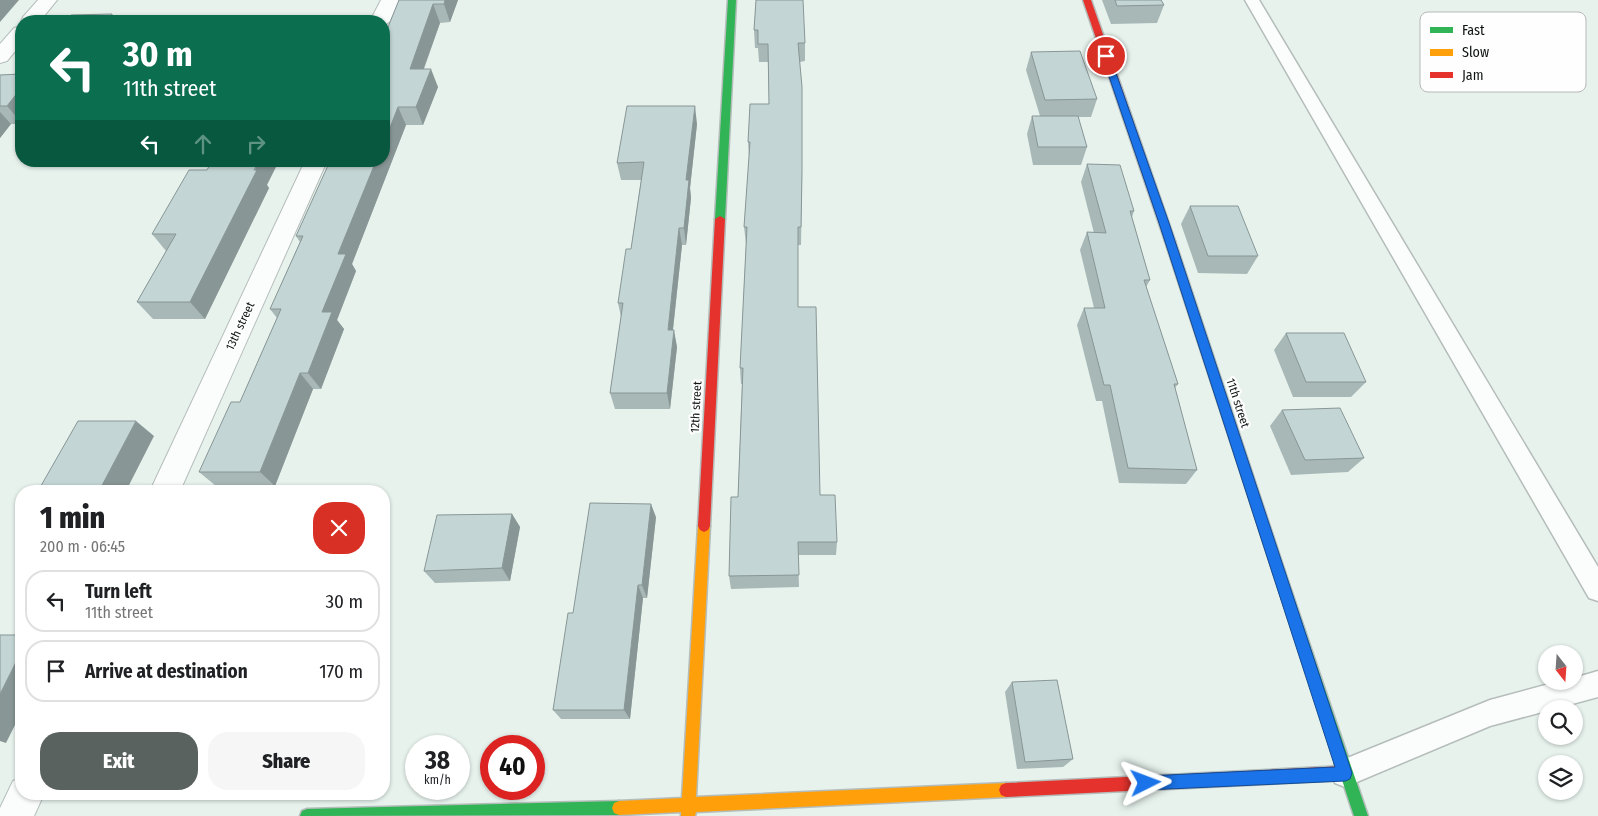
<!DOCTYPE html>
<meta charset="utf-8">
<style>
:root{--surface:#fff;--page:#f6f6f6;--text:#202124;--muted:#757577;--line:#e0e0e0;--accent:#5a625f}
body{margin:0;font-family:"Fira Sans Condensed",sans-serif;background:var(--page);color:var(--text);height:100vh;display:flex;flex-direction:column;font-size:19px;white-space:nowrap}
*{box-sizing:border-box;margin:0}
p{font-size:16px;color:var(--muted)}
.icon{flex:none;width:28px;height:28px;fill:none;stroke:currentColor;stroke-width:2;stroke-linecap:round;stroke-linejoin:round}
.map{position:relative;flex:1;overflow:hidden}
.panel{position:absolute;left:15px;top:485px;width:375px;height:315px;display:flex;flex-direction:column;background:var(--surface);border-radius:20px;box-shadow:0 1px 4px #0004}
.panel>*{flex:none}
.top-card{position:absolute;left:15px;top:15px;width:375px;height:152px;border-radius:20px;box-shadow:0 1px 4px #0004;background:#0b6e4f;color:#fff;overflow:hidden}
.needle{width:32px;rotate:163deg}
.controls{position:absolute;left:1538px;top:645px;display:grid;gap:10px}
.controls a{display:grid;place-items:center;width:45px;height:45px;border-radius:50%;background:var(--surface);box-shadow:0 1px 4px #0004;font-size:25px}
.speed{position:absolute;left:405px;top:735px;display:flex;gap:10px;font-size:25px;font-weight:700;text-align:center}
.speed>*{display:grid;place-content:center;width:65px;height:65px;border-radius:50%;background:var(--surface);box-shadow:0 1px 4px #0004;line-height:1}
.speed small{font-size:12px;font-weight:400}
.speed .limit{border:8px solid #d22;background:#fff;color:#111}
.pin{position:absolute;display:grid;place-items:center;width:42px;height:42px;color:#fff;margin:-21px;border:2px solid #fff;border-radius:50%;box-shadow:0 1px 5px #0007}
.me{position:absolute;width:55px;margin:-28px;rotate:87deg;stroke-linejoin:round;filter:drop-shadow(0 0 4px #0008)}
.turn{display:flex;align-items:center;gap:18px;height:105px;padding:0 25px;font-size:22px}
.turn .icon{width:65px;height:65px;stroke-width:2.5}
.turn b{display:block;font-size:35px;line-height:42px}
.lanes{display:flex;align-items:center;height:48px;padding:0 25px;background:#0003;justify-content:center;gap:25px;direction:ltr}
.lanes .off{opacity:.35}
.round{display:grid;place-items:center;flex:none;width:52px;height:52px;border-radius:20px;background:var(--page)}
.headline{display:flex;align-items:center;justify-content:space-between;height:85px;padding:0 25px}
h1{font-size:30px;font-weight:800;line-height:38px}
.button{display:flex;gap:10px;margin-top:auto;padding:10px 25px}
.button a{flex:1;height:58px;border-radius:20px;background:var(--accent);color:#fff;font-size:20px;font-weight:800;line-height:58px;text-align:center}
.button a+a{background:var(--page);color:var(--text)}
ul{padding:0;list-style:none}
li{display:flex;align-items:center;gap:15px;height:62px;margin:0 10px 8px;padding:0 15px;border:2px solid var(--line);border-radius:20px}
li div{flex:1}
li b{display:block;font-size:19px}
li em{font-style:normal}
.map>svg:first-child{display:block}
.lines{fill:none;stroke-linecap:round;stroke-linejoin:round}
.lane-casing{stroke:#b5bdba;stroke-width:3}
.street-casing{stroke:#b5bdba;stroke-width:2}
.fast-casing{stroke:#b5bdba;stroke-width:3}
.slow-casing{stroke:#b5bdba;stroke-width:3}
.jam-casing{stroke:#b5bdba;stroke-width:3}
.lane{fill:#fbfdfc;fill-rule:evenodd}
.street{fill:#fbfdfc;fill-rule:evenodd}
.fast{fill:#30b455;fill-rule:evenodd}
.slow{fill:#ff9f0a;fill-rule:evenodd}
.jam{fill:#e5322d;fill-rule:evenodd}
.wall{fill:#a8b8b7}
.shaded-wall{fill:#889695}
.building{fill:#c3d6d5;stroke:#889695}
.route{fill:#1a73e8;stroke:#114b97}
.labels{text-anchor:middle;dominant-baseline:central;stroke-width:4.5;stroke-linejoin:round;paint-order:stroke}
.street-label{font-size:12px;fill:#0e1412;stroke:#fefefe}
.key{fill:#fefefe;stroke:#b6b8b7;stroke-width:1}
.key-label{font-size:14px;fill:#0e1412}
</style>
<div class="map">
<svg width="1598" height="816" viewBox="0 0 1598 816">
<rect width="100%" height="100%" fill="#e7f2ed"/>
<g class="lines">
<defs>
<path id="lane" d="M1245 0H1259L1598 567V601L1589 598Z
M1598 671V697L1554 709H1546V711L1490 726 1345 787 1335 783 1331 773 1335 763 1490 700 1560 681H1574V678Z"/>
<path id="street" d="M38 0H57L40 21 21 22 23 17Z
M381 0H399L390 21 384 26V21H370Z
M21 26V44L7 61 0 63V44L14 28Z
M305 161H327L180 491H150Z
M21 778V794H44L34 816H0V808L13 781Z"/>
<path id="fast" d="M728 0H736L725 219 720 222 715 219Z
M1279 566 1283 568 1285 572 1368 816H1354L1273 572 1275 568Z
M619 801 624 803 626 808 624 813 619 815 300 816 302 811 307 809Z"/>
<path id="slow" d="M1170 237 1175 241 1285 572 1283 576 1279 578 1275 576 1273 572 1165 241Z
M704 520 708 522 710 526 696 797 1006 783 1011 785 1013 790 1011 795 1006 797 696 812 695 816H681V812L619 815 614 813 612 808 614 803 619 801 682 798 698 526 700 522Z"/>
<path id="jam" d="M1083 0H1091L1175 241 1173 243H1167L1165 241Z
M720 216 725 219 710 526 708 530 704 532 700 530 698 526 715 219Z
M1345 766 1350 768 1352 773 1350 778 1345 780 1006 797 1001 795 999 790 1001 785 1006 783Z"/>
</defs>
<!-- lane casing -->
<use href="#lane" class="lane-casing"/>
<!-- street casing -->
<use href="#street" class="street-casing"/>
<!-- fast casing -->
<use href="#fast" class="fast-casing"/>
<!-- slow casing -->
<use href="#slow" class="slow-casing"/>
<!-- jam casing -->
<use href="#jam" class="jam-casing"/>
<!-- lane -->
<use href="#lane" class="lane"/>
<!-- street -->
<use href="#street" class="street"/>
<!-- fast -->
<use href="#fast" class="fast"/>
<!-- slow -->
<use href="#slow" class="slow"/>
<!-- jam -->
<use href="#jam" class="jam"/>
</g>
<!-- wall -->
<path class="wall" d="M399 0H458L450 22 440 23 424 69 438 87 423 125H406L352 264 356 271 337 320 344 329 321 389H313L275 486H216L199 472 240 402 277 318 270 309 300 242 296 236 384 161Z
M756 0 805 43V61L800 62 802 190 801 245H798V307L820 495 837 542 836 555H798L799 587 731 589 729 576 738 497 742 384H741L740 368 746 244 744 227 749 157 748 142 769 104 768 62H759L758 48H755L754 30Z
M1102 0H1161L1164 5 1157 23 1111 24Z
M1031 52 1097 99 1091 117H1078L1087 147 1081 165H1033L1027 134 1032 116H1040L1026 70Z
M21 74V124H11L0 138V75Z
M697 124 690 188 691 198 686 245H682L673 330 677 347 670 409H615L610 393 621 317 618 303 631 249 641 180H621L617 163Z
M1087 164 1134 211 1132 217 1150 280 1146 287 1178 384 1175 388 1197 470 1186 484 1119 483 1102 401H1096L1077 325 1084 308H1094L1080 250 1087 232 1094 233 1081 182Z
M267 185 269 188 205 319H153L137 302 166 251 152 234Z
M1190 206 1258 256 1247 274 1198 273 1181 224Z
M1286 333 1366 382 1351 397H1293L1274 350Z
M1282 410 1364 458 1348 472 1291 475 1270 426Z
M512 514 520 527 510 581 435 583 424 571Z
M656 517 647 598H643L630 719H561L553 710 573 613Z
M1012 682 1073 759 1063 767 1017 769 1005 692Z"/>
<!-- shaded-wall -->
<path class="shaded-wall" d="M0 0H19L0 22Z
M445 0H458L450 22 444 4Z
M433 4 440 23 417 87 410 69Z
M112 14 118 21H107Z
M431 69 438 87 423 125 416 107Z
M21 88V122L7 106Z
M695 106 697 124 690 188 691 198 686 245 684 228 686 180Z
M398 107 406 125 352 264 356 271 337 320 344 329 321 389 308 373 322 312 338 254 376 161H384V143Z
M0 112 11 124 0 138Z
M259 161H279L267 185 269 188 205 319 190 302Z
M679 228 682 245 671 347 668 330Z
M674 330 677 347 670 409 667 393Z
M300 373 313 389 275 486 260 472Z
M136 421 154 436 126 491H99Z
M651 504 656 517 647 598 642 585Z
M512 514 520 527 510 581 502 568Z
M638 585 643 598 630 719 624 710Z
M21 652V713L6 743 0 741V694Z"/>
<!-- building -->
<path class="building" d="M399 0H445L444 4H433L410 69H431L416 107H398L384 143V37Z
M756 0H803L805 43H798L802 87V172L801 227H798V307H816L820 495H835L837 542H798L799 575 729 576 731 497H738L743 368H740L747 227H744L750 142H748L750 104H769L768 44H758V30H754Z
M1115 0H1161L1164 5 1117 6Z
M112 14 107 21H66L71 15Z
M1080 51 1097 99 1045 100 1031 52Z
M21 74V88L7 106H0V75Z
M627 106H695L686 180H689L684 228H679L668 330H674L667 393H610L623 303H618L626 249H631L644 162 617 163Z
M1032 116H1078L1087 147H1038Z
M212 161H259L254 170H257L190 302H137L176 234H152L189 170H207Z
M330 161H376L338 254H346L322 312H332L308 373H300L260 472H199L231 402H240L281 309H270L303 236H296Z
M1087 164 1120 165 1134 211H1130L1150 280H1144L1178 384H1174L1197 470 1128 468 1110 385H1104L1084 308H1105L1087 232 1106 233Z
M1190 206H1238L1258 256H1208Z
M1286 333H1344L1366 382H1306Z
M1340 408 1364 458 1305 460 1282 410Z
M78 421H136L99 491H38Z
M590 503 651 504 642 585H638L624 710H553L568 613H573Z
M512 514 502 568 424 571 437 515Z
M0 635H21V652L0 694Z
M1057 680 1073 759 1025 762 1012 682Z"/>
<!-- route -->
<path class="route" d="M1103 54 1110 56 1169 223 1352 773 1350 779 1345 781 1146 790 1141 788 1139 783 1141 778 1146 776 1335 767 1159 223 1102 56Z"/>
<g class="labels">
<!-- street labels -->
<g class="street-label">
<text transform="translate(240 326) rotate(-65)">13th street</text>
<text transform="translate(1238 403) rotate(72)">11th street</text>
<text transform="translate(696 407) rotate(-87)">12th street</text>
</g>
</g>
<!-- legend -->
<rect x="1420" y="12" width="166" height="80" rx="8" class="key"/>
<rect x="1430" y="27" width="23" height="6" fill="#30b455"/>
<rect x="1430" y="49" width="23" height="7" fill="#ff9f0a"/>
<rect x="1430" y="72" width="23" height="6" fill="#e5322d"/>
<g class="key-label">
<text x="1462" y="35">Fast</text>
<text x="1462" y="57">Slow</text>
<text x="1462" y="80">Jam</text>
</g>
</svg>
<div class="controls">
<a><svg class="needle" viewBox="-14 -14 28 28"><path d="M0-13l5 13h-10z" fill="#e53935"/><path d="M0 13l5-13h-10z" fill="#757577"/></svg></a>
<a><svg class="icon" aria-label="search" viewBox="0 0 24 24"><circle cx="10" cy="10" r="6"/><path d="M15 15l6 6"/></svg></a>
<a><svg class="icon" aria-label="layers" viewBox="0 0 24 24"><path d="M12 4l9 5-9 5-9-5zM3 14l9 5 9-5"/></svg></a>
</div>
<div class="speed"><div>38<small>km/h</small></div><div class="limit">40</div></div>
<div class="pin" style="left:1106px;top:56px;background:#d93025"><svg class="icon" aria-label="arrive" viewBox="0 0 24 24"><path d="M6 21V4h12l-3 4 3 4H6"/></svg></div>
<svg class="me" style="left:1146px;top:783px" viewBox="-20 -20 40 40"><path d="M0-17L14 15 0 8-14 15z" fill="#1a73e8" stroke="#fff" stroke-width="4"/></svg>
<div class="top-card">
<div class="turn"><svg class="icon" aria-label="left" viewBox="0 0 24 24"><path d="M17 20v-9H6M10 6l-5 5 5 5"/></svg><div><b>30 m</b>11th street</div></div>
<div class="lanes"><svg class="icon" aria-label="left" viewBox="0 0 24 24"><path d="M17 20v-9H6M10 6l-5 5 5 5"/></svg><svg class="icon off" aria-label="ahead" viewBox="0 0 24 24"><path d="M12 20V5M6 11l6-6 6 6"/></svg><svg class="icon off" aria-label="right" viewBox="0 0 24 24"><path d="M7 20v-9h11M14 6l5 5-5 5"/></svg></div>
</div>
<section class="panel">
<div class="headline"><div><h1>1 min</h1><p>200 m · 06:45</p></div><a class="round" style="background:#d93025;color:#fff"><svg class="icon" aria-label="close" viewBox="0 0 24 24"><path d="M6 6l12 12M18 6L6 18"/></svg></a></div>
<ul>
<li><svg class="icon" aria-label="left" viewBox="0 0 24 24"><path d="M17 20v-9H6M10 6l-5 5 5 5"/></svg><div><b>Turn left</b><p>11th street</p></div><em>30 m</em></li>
<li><svg class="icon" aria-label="arrive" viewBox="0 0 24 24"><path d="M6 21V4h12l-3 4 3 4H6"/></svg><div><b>Arrive at destination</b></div><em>170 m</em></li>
</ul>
<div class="button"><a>Exit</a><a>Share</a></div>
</section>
</div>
